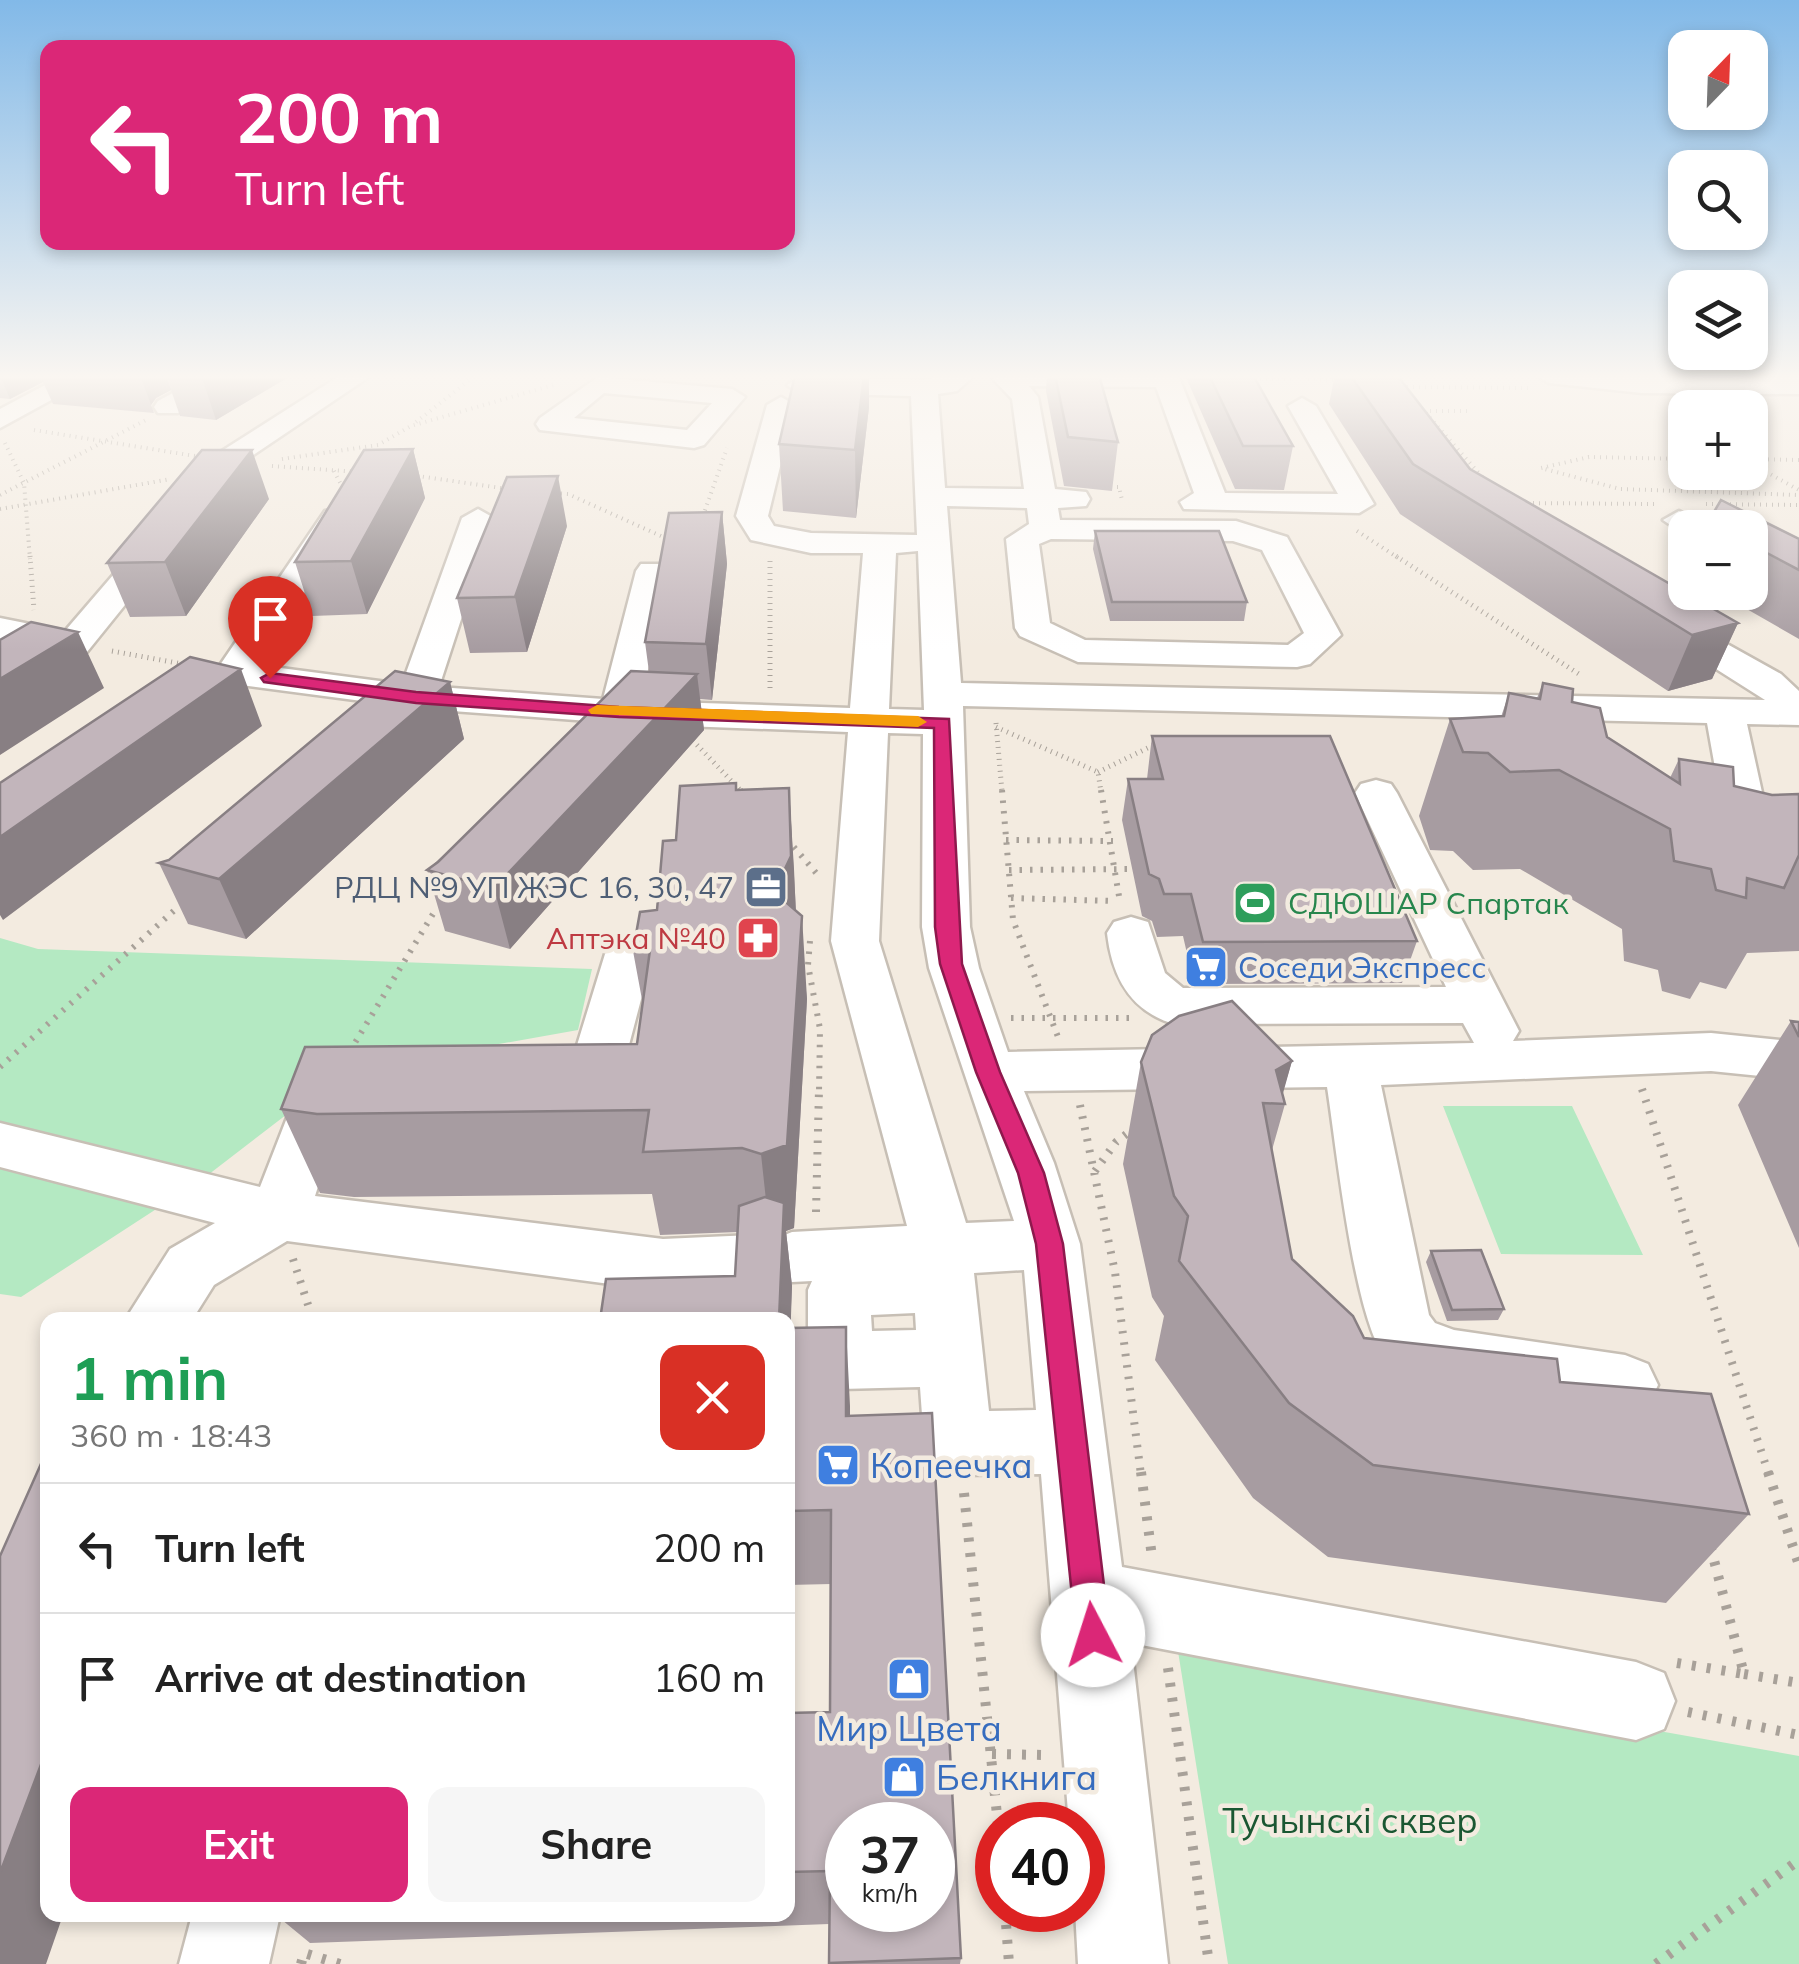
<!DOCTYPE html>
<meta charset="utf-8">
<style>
:root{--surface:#fff;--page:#f6f6f6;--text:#222;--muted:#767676;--line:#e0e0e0;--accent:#db2777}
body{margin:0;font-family:Mulish,sans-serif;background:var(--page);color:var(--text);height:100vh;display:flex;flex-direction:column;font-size:38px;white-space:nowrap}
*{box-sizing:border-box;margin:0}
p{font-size:32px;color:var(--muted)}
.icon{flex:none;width:55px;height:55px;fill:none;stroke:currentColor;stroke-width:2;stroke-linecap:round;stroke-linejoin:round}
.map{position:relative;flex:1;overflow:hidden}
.drawer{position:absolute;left:40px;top:1312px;width:755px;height:610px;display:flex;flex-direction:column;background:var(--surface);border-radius:20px;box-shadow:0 5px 15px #0003}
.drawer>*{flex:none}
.hud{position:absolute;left:40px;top:40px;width:755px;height:210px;border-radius:20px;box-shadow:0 5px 15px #0003;background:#db2777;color:#fff;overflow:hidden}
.needle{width:65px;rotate:23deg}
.buttons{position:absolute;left:1668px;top:30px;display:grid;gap:20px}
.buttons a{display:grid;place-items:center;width:100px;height:100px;border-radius:20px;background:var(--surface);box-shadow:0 5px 15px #0003;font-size:50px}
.speed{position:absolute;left:825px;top:1802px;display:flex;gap:20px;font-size:50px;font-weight:700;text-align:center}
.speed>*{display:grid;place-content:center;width:130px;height:130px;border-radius:50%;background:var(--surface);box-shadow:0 5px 15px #0003;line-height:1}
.speed small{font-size:25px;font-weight:400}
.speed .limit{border:15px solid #d22;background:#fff;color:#111}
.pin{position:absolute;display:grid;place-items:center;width:85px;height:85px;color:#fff;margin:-102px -42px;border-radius:50% 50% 50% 0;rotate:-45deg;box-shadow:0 0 10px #0007}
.pin .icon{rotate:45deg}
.me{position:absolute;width:110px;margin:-55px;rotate:355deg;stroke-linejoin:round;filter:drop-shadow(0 0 8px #0008)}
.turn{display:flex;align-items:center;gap:35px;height:210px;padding:0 30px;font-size:45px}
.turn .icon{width:130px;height:130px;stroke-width:2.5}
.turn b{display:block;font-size:70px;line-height:85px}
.round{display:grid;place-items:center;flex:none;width:105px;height:105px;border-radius:20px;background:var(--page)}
.head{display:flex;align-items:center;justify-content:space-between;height:170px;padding:0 30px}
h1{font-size:60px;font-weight:700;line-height:75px;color:#1e9e55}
.primary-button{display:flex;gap:20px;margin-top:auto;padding:20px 30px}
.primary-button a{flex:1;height:115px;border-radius:20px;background:var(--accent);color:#fff;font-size:40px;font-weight:700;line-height:115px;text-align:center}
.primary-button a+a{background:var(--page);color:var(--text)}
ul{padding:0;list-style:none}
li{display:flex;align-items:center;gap:30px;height:130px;padding:0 30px;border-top:2px solid var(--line)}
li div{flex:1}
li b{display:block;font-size:38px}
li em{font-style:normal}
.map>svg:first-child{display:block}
.green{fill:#b4e9c2}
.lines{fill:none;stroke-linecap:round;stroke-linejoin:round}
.minor-casing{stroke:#c7bfb5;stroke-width:5}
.path-far4{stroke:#a8a199;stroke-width:4;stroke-dasharray:1 5;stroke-linecap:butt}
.path-far3{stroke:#a8a199;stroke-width:5;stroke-dasharray:1 5;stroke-linecap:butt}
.path-far2{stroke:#a8a199;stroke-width:6;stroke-dasharray:2.5 8;stroke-linecap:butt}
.path-far1{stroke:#a8a199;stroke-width:8;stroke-dasharray:2.5 9;stroke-linecap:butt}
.path{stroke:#a8a199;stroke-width:10;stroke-dasharray:4 11;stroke-linecap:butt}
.minor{fill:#fff;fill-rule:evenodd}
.wall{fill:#a79ca1}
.shaded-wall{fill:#887f83}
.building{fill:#c2b5bb;stroke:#887f83;stroke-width:2.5;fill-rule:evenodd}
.route{fill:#db2777;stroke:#8e194d;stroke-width:2.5}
.slow{fill:#f59e0b}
.labels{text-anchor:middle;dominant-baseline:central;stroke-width:9;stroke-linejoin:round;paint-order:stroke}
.service-label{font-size:30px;fill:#4e5e75;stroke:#f3ebe0;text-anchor:end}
.leisure-label{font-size:30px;fill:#27864d;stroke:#f3ebe0;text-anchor:start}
.health-label{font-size:30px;fill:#be3a42;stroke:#f3ebe0;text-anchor:end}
.shop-label{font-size:30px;fill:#366cbe;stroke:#f3ebe0;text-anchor:start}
.near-shop-label{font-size:35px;fill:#366cbe;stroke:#f3ebe0;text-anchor:start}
.near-park-label{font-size:35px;fill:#1a5732;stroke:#f3ebe0}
</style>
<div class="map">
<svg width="1799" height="1964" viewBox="0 0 1799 1964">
<rect width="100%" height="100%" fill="#f3ebe0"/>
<!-- green -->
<path class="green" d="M0 938 38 949 592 969 578 1030 342 1072 204 1178 21 1297 0 1294Z
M1443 1106H1572L1643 1255 1501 1254Z
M1177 1645 1799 1756V1964H1228Z"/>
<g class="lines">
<defs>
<path id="minor" d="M64 375H97L0 428V409Z
M206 375H238L178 413H158L154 407 158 401Z
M341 375H372L237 466 87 652 14 699 0 703V674L42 648 0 640V618L65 631 217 454Z
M945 375H975L957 391 938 394 945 488 1024 489 1012 399 993 379 996 375H1178L1225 493 1338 494 1288 406 1302 398 1316 406 1374 504 1359 513 1184 509 1180 502 1194 493 1156 387 1029 386 1038 397 1055 489 1086 492 1090 499 1086 506 1058 508 1060 520 1236 521 1287 537 1341 635 1310 664 1297 667 1078 662 1020 636 1015 628 1006 539 1029 524 1027 508 947 506 961 683 1765 700 1653 629 1648 621 1653 613 1666 610 1781 674 1799 691V725L1747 724 1774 847 1768 857 1745 862 1729 858 1723 848 1728 840 1707 723 963 706 970 927 979 968 1008 1052 1474 1043 1463 1023 1174 1024C1130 1011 1112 977 1107 933L1114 922 1131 917 1148 922 1165 973 1183 988 1446 987 1355 793 1361 784 1376 780 1391 784 1397 793 1519 1031 1513 1041 1711 1033 1799 1042V1080L1711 1071 1381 1085 1429 1315 1435 1323 1454 1330 1625 1355 1648 1364 1658 1385 1648 1406 1625 1415C1576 1407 1420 1394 1388 1361 1354 1326 1336 1143 1327 1087L1024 1091 1054 1163 1080 1244 1122 1567 1636 1662 1664 1673 1675 1701 1664 1729 1636 1740 1131 1643 1168 1964H1078L1075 1910H1082V1825H1069L1041 1474 958 1475 934 1466 924 1443 920 1387 841 1389 818 1380 808 1360V1290L812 1281 792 1282 774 1276 752 1285 663 1291 287 1241 214 1285 192 1320H125L170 1249 215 1223 0 1167V1123L260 1187 297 1092 338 1085 357 1091 365 1106 357 1121 337 1127 315 1196 663 1239 752 1235 770 1241 792 1232 907 1226 831 941 848 732 629 724C615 741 607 748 585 743L579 734 589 721 425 709C410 724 401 732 379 726L373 718 385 704 241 685 210 702 196 698 191 690 220 665 325 511 336 509 352 518 258 665 402 684 462 518 478 509 494 518 439 687 603 699 636 571 641 564H665L670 571 641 701 850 708 863 553H811L751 540 736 516 767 405 781 397 795 405 768 516 774 526 811 533 917 535 911 396 800 393 787 385 800 377 924 380ZM1051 539 1233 541 1262 550 1304 633 1288 645 1085 640 1050 623 1039 544ZM918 551 924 710 889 709 896 553ZM888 733 923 734 922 927 929 968 1014 1221 966 1223 879 941ZM1024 1270 1036 1410 989 1411 974 1273ZM915 1313 916 1330 872 1331 871 1315Z
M1536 375 1799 378V394L1642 393 1549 383Z
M598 377 732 389 745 397 704 445 694 448 540 430 536 424 540 418ZM604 393 712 403 687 430 574 418Z
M1679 511 1710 528H1685V535L1663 520Z
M629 938 646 942 653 954 615 1098 607 1112 588 1118 559 1112 551 1098 559 1084 566 1081 605 954 612 942Z
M192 1915H280L269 1964H179Z"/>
</defs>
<!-- minor casing -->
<use href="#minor" class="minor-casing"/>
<!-- path-far4 -->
<path class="path-far4" d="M1248 379H1295
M1308 379 1340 380
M1401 387 1529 388
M1424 411H1467
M1426 413 1484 479
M416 422 476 375
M34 430 195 456
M5 443 24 483 30 559
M282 459 378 445 411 426 553 385
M1685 459 1589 457 1541 468 1620 489 1799 495
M1750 459 1799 460
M1750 463 1799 490
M272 466 359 472
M334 471 345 492
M411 475 508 489
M1111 487H1119L1122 500
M555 493 568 494 672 541
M0 495 146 420
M1521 503 1654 504
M1706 504 1799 505
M0 509 171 479
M703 516 727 448
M1357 531 1400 559"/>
<!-- path-far3 -->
<path class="path-far3" d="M30 556 34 610
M1396 556 1582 676
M770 561V689
M112 651 188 665
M996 723 1002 792
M996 727 1098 772 1101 792
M697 745 742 792
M1098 772 1156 744"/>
<!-- path-far2 -->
<path class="path-far2" d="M740 790 744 794
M1002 790 1013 920 1058 1037
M1101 790 1120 902
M787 839 817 874
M1006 840 1113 841
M1009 870 1133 869
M1011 898 1113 901
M810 941 808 965 820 1029 819 1092
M1011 1018H1129
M350 1051 436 909
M0 1067 178 907"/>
<!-- path-far1 -->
<path class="path-far1" d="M1642 1089 1769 1475
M1080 1105 1115 1272 1141 1475
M1095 1171 1116 1142 1133 1129
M816 1212 819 1089
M293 1259 313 1320"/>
<!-- path -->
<path class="path" d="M1141 1472 1152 1557
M1768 1472 1799 1565
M964 1493 998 1825
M1677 1663 1744 1674 1711 1549
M1168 1668 1209 1964
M1744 1674 1799 1683
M1688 1712 1799 1735
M992 1754 1046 1755
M1005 1910 1009 1964
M301 1964 304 1953 340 1964
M1656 1964 1799 1860"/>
<!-- minor -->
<use href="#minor" class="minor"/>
</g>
<!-- wall -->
<path class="wall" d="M0 375H292L216 420 180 416 171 390 156 398 151 405 154 413 53 404 43 382 10 399 0 398Z
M1047 375H1099L1118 442 1112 491 1064 486 1046 391Z
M1185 375H1253L1293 446 1284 490 1235 489Z
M1335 375H1397L1470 469 1738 623 1712 679 1668 691 1400 514 1329 404Z
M869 407 856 518 783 511 779 444Z
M413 449 425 498 367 614 312 616 295 562Z
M269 499 186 616 130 617 107 563Z
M1721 500 1799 539V639L1717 592H1750V528H1706Z
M722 512 727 564 712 700 700 699 704 730 510 949 445 931 427 870 649 672 645 642Z
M567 526 527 652 470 653 457 598Z
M1095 531 1247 602 1244 621H1110L1093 549Z
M450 682 464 739 246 939 188 924 159 863 169 860Z
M1543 683 1572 702 1607 737 1670 778 1679 759 1734 786 1772 795 1799 794V951L1747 953 1726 989 1700 982 1690 999 1662 991 1658 970 1624 961 1622 929 1520 869 1473 870 1453 851 1430 850 1419 816 1450 719 1501 717 1509 693 1537 698Z
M1152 736 1417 941 1402 983 1194 984 1183 936 1157 937 1152 921 1142 916 1122 820 1128 779H1147Z
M789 788 796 911 807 999 794 1228 786 1231 792 1286 790 1328 850 1416 961 1958 960 1964H829V1924L310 1943 276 1915H788V1713L830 1712 831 1584 788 1585V1320L735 1276 738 1232 660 1235 652 1194 354 1197 320 1193 281 1109 637 1044 643 1005 633 951 657 910 676 840 737 790Z
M1791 1021 1799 1022V1248L1738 1105Z
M1292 1061 1282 1094 1285 1104 1272 1150 1292 1259 1364 1338 1560 1382 1749 1514 1666 1603 1328 1557 1253 1498 1155 1360 1164 1316 1152 1297 1123 1164 1141 1062Z
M1431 1251 1504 1309 1498 1320 1447 1321 1426 1262Z"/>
<!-- shaded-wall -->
<path class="shaded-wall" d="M0 375H41L43 382 10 399Z
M140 375H166L171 390 156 398 151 405 154 413Z
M201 375H292L216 420Z
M864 375H869V407L856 518 855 450Z
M413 449 425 498 367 614 351 561Z
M252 450 269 499 186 616 165 562Z
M558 476 567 526 527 652 515 597Z
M722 512 727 564 712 700 706 644Z
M1738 623 1712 679 1668 691 1692 635Z
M78 632 104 688 0 755V679Z
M241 669 262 726 3 920 0 915V837Z
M697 674 704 730 510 949 494 888Z
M450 682 464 739 246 939 219 879Z
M789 788 794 869 797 939 774 892Z
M802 916 807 999 794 1228 786 1231 792 1286 788 1405V1320H779L761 1154Z
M1292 1061 1280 1104 1276 1070Z
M846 1327 850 1406V1493L846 1416Z
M48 1746V1915H63L46 1964H0V1873Z"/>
<!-- building -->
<path class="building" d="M795 375H864L855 450 779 444Z
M1055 375H1099L1118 442 1068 437Z
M1209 375H1253L1293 446H1243Z
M1350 375H1397L1470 469 1738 623 1692 635 1413 464Z
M413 449 351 561 295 562 364 450Z
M202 450H252L165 562 107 563Z
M558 476 515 597 457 598 507 477Z
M1721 500 1799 539V570L1750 544V528H1718L1708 522Z
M722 512 706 644 645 642 669 513Z
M1095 531H1219L1247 602H1112Z
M31 622 78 632 0 679V640Z
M190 657 241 669 0 837V783Z
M395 671 450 682 219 879 159 863 169 860Z
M631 671 697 674 494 888 427 870 438 862Z
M1543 683 1573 689 1572 702 1600 708 1607 737 1680 784 1679 759 1733 767 1734 786 1772 795 1799 794V855L1784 888 1747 878 1746 898 1716 890 1711 869 1674 861 1670 829 1559 770 1510 772 1488 753 1463 752 1450 719 1504 716 1509 693 1540 699Z
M1152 736H1330L1417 941 1203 942 1191 894H1164L1159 879 1149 874 1128 779H1163Z
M736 783V790L789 788 791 856 774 892 802 916 787 1145 761 1154 742 1148 643 1152 649 1110 317 1114 281 1109 305 1047 637 1044 650 950 633 951 640 912 657 910 663 841 676 840 680 786Z
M1232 1001 1292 1061 1276 1070 1285 1104 1263 1103 1292 1259 1353 1316 1364 1338 1557 1359 1560 1382 1711 1394 1749 1514 1373 1465 1289 1403 1179 1261 1188 1216 1174 1196 1141 1062 1152 1035 1179 1016Z
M1791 1021 1799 1022V1037Z
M765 1197 784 1203 779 1320H600L606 1279 735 1276 739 1206Z
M1481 1250 1504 1309 1452 1310 1431 1251Z
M846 1327V1416L932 1413 961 1958 829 1963 830 1871 788 1872V1713L830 1712 831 1510 788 1511V1328ZM848 1825H932V1910H848Z
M48 1448V1746L0 1873V1556Z"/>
<!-- sky -->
<linearGradient id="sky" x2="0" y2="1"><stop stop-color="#82b9e8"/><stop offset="0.58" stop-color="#faf6f1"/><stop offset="1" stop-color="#faf6f1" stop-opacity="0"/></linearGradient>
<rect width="1799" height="650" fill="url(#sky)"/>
<!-- route -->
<path class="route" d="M270 673 416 692 619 707 949 719 962 964 1000 1072 1044 1173 1063 1244 1110 1635 1105 1647 1093 1652 1081 1647 1076 1635 1036 1244 1018 1173 976 1072 940 964 935 927 934 728 619 717 416 703 264 682 261 678Z"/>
<!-- slow -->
<path class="slow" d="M597 705 918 716 927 722 918 727 591 714 588 710Z"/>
<!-- icons -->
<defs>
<symbol id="office-square" viewBox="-11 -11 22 22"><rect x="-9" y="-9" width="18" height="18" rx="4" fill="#5c6f8a" stroke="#f3ebe0"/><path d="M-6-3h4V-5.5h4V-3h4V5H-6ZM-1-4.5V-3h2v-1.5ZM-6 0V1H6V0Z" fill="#fff"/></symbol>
<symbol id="stadium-square" viewBox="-11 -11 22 22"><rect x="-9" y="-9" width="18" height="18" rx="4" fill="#2e9e5b" stroke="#f3ebe0"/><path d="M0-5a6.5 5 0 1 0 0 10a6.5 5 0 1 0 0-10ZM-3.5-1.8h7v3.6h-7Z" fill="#fff"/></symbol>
<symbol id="pharmacy-square" viewBox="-11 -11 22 22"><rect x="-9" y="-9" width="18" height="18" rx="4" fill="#e0444e" stroke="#f3ebe0"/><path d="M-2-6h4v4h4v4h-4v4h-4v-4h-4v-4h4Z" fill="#fff"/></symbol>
<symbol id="supermarket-square" viewBox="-11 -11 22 22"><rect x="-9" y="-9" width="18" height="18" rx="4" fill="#3f7fe0" stroke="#f3ebe0"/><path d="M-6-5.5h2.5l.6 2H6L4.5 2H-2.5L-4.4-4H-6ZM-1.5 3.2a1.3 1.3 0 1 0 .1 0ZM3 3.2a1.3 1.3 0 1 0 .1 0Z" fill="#fff"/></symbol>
<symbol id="shop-square" viewBox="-11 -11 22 22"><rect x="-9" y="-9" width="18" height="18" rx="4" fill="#3f7fe0" stroke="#f3ebe0"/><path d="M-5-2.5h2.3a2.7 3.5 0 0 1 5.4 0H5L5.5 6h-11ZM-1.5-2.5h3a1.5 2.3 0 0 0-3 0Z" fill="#fff"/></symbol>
</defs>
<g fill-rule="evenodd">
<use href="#office-square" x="741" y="862" width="50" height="50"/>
<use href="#stadium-square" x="1230" y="878" width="50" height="50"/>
<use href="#pharmacy-square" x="733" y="913" width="50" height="50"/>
<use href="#supermarket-square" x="1181" y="942" width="50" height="50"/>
<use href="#supermarket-square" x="813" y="1440" width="50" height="50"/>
<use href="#shop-square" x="884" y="1654" width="50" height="50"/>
<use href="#shop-square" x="879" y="1752" width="50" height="50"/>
</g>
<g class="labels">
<!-- service labels -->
<g class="service-label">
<text x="734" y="887">РДЦ №9 УП ЖЭС 16, 30, 47</text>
</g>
<!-- leisure labels -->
<g class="leisure-label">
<text x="1288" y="903">СДЮШАР Спартак</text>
</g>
<!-- health labels -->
<g class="health-label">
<text x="726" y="938">Аптэка №40</text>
</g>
<!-- shop labels -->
<g class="shop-label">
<text x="1238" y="967">Соседи Экспресс</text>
</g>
<!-- near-shop labels -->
<g class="near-shop-label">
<text x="870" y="1465">Копеечка</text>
<text x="909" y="1728" text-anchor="middle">Мир Цвета</text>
<text x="936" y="1777">Белкнига</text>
</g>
<!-- near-park labels -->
<g class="near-park-label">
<text x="1350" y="1820">Тучынскі сквер</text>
</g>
</g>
</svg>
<div class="buttons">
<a><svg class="needle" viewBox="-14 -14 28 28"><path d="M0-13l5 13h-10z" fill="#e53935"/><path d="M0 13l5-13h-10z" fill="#767676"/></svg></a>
<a><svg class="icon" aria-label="search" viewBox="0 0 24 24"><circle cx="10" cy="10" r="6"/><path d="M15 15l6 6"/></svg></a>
<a><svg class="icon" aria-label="layers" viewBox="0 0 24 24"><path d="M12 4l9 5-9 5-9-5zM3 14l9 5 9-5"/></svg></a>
<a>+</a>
<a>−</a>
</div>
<div class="speed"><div>37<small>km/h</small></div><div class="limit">40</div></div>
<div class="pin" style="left:270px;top:678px;background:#d93025"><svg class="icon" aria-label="arrive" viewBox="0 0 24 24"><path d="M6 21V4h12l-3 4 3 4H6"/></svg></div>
<svg class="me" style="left:1093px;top:1635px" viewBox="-20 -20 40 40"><circle r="19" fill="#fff"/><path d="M0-13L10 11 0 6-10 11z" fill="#db2777"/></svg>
<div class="hud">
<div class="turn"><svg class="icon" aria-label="left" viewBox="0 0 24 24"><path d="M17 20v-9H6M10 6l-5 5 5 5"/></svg><div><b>200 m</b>Turn left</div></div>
</div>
<section class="drawer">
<div class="head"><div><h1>1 min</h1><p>360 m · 18:43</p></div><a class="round" style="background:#d93025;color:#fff"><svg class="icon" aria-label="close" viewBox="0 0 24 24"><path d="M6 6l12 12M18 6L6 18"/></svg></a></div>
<ul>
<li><svg class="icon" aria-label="left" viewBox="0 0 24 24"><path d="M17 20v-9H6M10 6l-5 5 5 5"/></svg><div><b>Turn left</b></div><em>200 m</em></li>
<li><svg class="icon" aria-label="arrive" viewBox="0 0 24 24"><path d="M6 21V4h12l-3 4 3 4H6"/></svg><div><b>Arrive at destination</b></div><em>160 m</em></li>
</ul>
<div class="primary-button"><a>Exit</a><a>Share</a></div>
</section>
</div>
